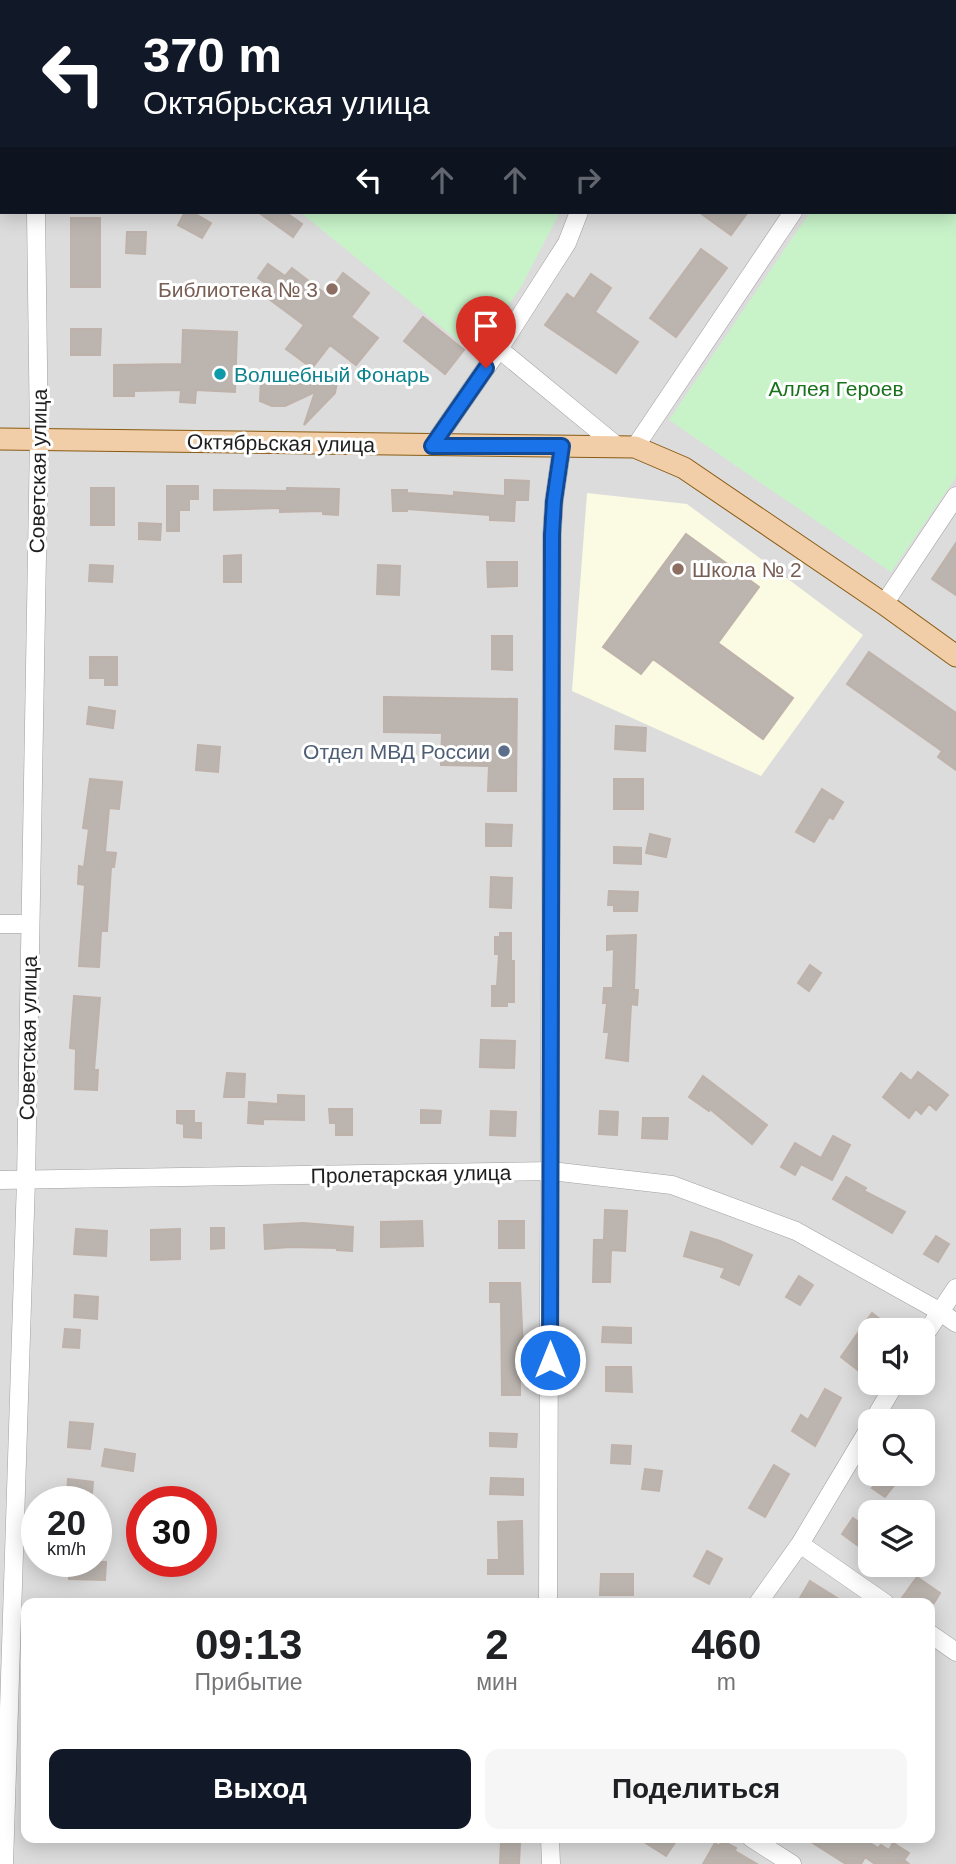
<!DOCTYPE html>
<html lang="ru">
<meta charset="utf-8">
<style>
:root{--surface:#fff;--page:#f6f6f6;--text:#202124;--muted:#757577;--accent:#111827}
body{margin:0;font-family:Helvetica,sans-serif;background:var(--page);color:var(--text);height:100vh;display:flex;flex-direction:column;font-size:26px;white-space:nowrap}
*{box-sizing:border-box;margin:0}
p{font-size:23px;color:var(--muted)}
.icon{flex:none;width:38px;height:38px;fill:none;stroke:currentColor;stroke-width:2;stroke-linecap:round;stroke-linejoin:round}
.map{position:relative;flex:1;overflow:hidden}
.details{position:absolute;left:21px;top:1598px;width:914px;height:245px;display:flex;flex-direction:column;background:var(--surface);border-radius:14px;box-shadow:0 4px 18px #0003}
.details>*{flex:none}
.top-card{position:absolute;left:0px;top:0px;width:957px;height:214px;box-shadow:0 4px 18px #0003;background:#111827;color:#fff;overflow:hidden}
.fabs{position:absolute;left:858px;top:1318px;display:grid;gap:14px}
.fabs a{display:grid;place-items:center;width:77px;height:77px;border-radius:14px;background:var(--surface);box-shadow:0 4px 18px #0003;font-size:35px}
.speed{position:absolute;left:21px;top:1486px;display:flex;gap:14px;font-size:35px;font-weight:700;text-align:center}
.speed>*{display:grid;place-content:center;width:91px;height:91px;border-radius:50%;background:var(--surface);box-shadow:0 4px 18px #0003;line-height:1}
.speed small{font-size:18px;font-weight:400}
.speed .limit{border:10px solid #d22;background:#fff;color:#111}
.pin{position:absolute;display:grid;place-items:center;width:60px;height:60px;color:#fff;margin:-72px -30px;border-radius:50% 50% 50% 0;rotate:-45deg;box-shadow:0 0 7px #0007}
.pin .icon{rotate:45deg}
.me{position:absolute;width:77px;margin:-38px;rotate:0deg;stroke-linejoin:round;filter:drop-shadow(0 0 5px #0008)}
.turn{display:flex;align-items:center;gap:24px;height:147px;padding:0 28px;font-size:32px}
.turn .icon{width:91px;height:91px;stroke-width:2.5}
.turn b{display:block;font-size:49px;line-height:60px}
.lanes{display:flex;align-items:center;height:66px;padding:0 28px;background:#0003;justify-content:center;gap:35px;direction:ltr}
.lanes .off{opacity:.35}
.eta{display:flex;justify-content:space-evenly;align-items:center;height:119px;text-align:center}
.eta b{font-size:42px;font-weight:700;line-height:49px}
.cta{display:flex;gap:14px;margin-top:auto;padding:14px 28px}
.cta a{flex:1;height:80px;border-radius:14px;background:var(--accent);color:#fff;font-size:28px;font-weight:700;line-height:80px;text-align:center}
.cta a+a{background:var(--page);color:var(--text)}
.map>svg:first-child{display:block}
.residential{fill:#dddcdc;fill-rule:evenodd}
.education{fill:#fbfae2}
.park{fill:#c8f3c9}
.building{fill:#bbb4af;stroke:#beb2aa;stroke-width:2}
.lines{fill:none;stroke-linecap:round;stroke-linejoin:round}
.minor-casing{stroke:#a0a0a0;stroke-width:19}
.major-casing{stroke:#895b11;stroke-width:23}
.minor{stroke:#fff;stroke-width:18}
.major{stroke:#f2cea8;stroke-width:21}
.route-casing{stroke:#114b97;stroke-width:18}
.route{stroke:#1a73e8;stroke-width:12}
.education-dot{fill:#8d6e63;stroke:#fff;stroke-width:2.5}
.culture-dot{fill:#0f9aa8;stroke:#fff;stroke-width:2.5}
.service-dot{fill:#5c6f8a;stroke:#fff;stroke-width:2.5}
.labels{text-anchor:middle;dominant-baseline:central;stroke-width:6;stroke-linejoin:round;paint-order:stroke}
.education-label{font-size:21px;fill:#785e54;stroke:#fff;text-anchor:end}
.culture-label{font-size:21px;fill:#0d838f;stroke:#fff;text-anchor:start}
.park-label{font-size:21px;fill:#18711b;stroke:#fff}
.street-label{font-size:21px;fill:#1f1f1f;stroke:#fff}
.service-label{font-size:21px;fill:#4e5e75;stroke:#fff;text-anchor:end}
</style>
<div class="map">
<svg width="956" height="1864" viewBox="0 0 956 1864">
<rect width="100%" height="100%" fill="#eeebe6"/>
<!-- residential -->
<path class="residential" d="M0 0H956V1864H0ZM2 2H956V212H2ZM870 1330H922V1382H870ZM870 1421H922V1474H870ZM37 1502H96V1561H37ZM142 1502H201V1561H142ZM870 1512H922V1564H870ZM26 1603H929V1838H26Z"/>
<!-- education -->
<path class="education" d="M587 493 687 504 863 635 761 776 572 691Z"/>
<!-- park -->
<path class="park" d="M956 165V477L891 572 669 420 810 212H956Z
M300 212H560L522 285 476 355Z"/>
<!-- building -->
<path class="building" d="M185 212H192L211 223 202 238 178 225Z
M258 212H285L302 224 293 237Z
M699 212H748L731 235Z
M71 218H100V287H71Z
M127 232H146L145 254 126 253Z
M701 249 727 268 676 337 650 318Z
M268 264 285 276 292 268 327 295 343 273 369 293 351 317 378 338 356 365 330 345 312 368 286 349 304 325 269 299 276 290 258 278Z
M591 274 611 288 595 312 638 342 616 373 545 325 567 294 574 299Z
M423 317 464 350 445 374 404 341Z
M71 329H101L100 355H71Z
M183 330 237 332 235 392 196 390 195 403 180 402 181 390 134 391V396H114V365L182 364Z
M261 379 302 381 337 382 335 393 304 425 315 392 285 406H272L260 401Z
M505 480 529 481 528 500H515L514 521 490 520V515L407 509V511H393L392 490H407V493L454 496V492L505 496Z
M167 486H198V499H189V510H179V531H167Z
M91 488H114V525H91Z
M287 488 339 489 338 515 323 514V511L280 512V508L214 510V490L287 491Z
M139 523 161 524 160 540 139 539Z
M686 534 759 587 718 643 793 698 763 739 653 659 641 674 603 647Z
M956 543V595L932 579Z
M241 555V582H224V556Z
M487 562H517V586L488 587Z
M90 565 113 566 112 582 89 581Z
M378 565 400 566 399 595 377 594Z
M492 636H512V670L492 669Z
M869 652 956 713V770L938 757 942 751 847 684Z
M90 657H117V685H105V678H90Z
M384 697 517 699 516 791H488L489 766 441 765 442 733 384 732Z
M89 707 115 711 113 728 87 724Z
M616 726 646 728 645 751 615 749Z
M198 745 220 747 218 772 196 770Z
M90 779 122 782 119 809 109 808 105 852 116 853 114 867H111L107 931H101L99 967 79 966 85 885 78 884 79 866 84 867 89 829 83 828Z
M614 779H643V809H614Z
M822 789 843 802 833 819 829 817 814 842 796 832Z
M486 824 512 825 511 846H486Z
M650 834 670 839 666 857 646 853Z
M614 847 641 848V864L614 863Z
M491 877 512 878 511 908 490 907Z
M609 891 638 892 637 911H614V905H608Z
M500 933H511V961H514V1002H507V1006H492V986H497L499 954H495V937H500Z
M636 935 634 990H638L637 1005 631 1004 628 1061 606 1058 609 1032H604L607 1003H603L604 988H613L614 949 607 950V936Z
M810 965 821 973 809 991 798 983Z
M74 996 100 998 94 1070H98L97 1090 75 1089 76 1049 70 1048Z
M481 1040 515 1041 514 1068 480 1067Z
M918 1072 948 1095 936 1110 929 1104 921 1114 916 1109 909 1118 883 1097 901 1073 911 1081Z
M227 1073 245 1074 244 1097H224Z
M703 1076 767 1125 752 1144 710 1109 709 1111 689 1097Z
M278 1095 304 1096V1120L263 1119V1124L248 1123 249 1102 278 1104Z
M329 1109H352V1135H336V1123H330Z
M421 1110 441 1111 440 1123H421Z
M177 1111H194V1123H201V1138L184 1137V1124L177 1123Z
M491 1111 516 1112 515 1136 490 1135Z
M600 1111 618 1112 617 1135 599 1134Z
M643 1118H668L667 1139 642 1138Z
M833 1136 850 1145 832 1180 801 1164 795 1175 781 1167 795 1143 821 1158Z
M846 1177 866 1188 864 1191 905 1212 892 1233 833 1199Z
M605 1210 627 1211 625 1251 611 1250 610 1282H593L594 1240H604Z
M422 1221 423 1246 381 1247V1222Z
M499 1221H524V1248H499Z
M303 1223 353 1227 352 1251 337 1250V1248L290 1247 265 1249 264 1225Z
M211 1228H224V1248L211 1249Z
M76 1229 107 1231 106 1256 74 1254Z
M180 1229V1259L151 1260V1230Z
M691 1232 720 1241 752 1255 739 1285 721 1277 725 1268 684 1256Z
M936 1236 949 1244 938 1262 924 1254Z
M799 1276 813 1285 800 1305 786 1297Z
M490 1283H520L523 1349H520V1395H502L501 1302H490Z
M75 1295 98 1297 97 1319 74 1317Z
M872 1313 894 1330H870V1355L858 1370 841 1357Z
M603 1327 631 1328V1343L602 1342Z
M65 1329 80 1330 79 1348 63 1347Z
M606 1367H631L632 1392 606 1391Z
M825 1389 841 1398 815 1446 792 1431 801 1415 808 1420Z
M70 1422 93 1424 90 1449 68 1447Z
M490 1433 517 1434 516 1447 490 1446Z
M612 1445 631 1446 630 1464 611 1463Z
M105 1449 135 1454 133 1471 102 1466Z
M774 1465 789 1474 765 1517 749 1508Z
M645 1469 662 1471 659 1491 642 1489Z
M883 1474H891L899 1479 885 1497 872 1488Z
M491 1478 523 1479V1495L490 1494Z
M68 1479 93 1482 92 1494 67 1492Z
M853 1518 870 1530 860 1547 842 1534Z
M522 1521 523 1574H488V1560H499L498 1522Z
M707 1551 722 1559 709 1584 694 1576Z
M69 1561 106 1562 105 1580 69 1579Z
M601 1574H633V1595H600Z
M917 1577 940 1593 934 1603H909L902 1598Z
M810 1581 845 1603H808L800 1598Z
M638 1838H678L666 1856Z
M805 1838H862L878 1848 881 1845 889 1850 893 1843 909 1853 904 1860 909 1864H875L865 1857 861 1864H846Z
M722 1841 736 1848 735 1851 757 1864H703L715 1843 719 1846Z
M501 1842 520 1843 519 1864H500Z"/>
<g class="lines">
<defs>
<path id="minor" d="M34 0V2
M281 0 286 2
M879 0 882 2
M625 2 626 0
M499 349 617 446
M432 446 499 349 567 243 579 212
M635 447 793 212
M884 604 956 496
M0 924H30
M0 1180 551 1171 672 1185 796 1231 939 1311 956 1323
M922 1339 956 1288
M873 1421 896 1382
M800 1544 885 1603
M548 1603 552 534 554 501 562 446
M758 1603 800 1544 870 1427
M929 1633 956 1652
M550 1838 551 1864
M751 1838 792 1864
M4 1864 26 1180 39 440 36 212"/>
<path id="major" d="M0 439 635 447 684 468 884 604 956 656"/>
</defs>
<!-- minor casing -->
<use href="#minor" class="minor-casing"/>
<!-- major casing -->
<use href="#major" class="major-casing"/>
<!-- minor -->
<use href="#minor" class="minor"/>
<!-- major -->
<use href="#major" class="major"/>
</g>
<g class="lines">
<defs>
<path id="route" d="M486 368 432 446H562L554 501 552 534 550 1360"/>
</defs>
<!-- route casing -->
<use href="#route" class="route-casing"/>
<!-- route -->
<use href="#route" class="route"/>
</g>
<!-- markers -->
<g class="education-dot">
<circle cx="332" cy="289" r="7"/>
<circle cx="678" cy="569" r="7"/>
</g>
<circle class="culture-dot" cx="220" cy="374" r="7"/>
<circle class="service-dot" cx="504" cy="751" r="7"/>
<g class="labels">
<!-- education labels -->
<g class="education-label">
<text x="318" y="289">Библиотека № 3</text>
<text x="692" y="569" text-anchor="start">Школа № 2</text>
</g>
<!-- culture labels -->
<g class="culture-label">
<text x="234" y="374">Волшебный Фонарь</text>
</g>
<!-- park labels -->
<g class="park-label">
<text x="836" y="388">Аллея Героев</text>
</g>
<!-- street labels -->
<g class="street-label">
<text transform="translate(281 443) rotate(1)">Октябрьская улица</text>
<text transform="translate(38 471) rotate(-89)">Советская улица</text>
<text transform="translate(28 1038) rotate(-89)">Советская улица</text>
<text transform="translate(411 1174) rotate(-1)">Пролетарская улица</text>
</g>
<!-- service labels -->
<g class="service-label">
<text x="490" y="751">Отдел МВД России</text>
</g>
</g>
</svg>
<div class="fabs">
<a><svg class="icon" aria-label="sound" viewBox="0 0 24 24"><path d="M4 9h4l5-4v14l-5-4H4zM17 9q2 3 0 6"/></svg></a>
<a><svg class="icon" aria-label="search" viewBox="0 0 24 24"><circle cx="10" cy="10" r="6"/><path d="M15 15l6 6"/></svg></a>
<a><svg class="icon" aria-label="layers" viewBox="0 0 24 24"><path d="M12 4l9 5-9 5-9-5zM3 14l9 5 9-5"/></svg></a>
</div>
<div class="speed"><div>20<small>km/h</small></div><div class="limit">30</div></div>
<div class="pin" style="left:486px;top:368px;background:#d93025"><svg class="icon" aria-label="arrive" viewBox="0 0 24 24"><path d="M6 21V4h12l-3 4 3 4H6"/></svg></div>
<svg class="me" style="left:550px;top:1360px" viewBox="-20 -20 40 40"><circle r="17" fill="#1a73e8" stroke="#fff" stroke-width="3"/><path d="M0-11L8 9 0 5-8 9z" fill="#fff"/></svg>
<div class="top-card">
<div class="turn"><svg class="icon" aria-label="left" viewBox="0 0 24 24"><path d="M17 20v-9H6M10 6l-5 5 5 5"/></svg><div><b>370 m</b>Октябрьская улица</div></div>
<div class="lanes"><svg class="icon" aria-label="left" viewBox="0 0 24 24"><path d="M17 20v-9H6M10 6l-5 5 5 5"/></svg><svg class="icon off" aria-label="ahead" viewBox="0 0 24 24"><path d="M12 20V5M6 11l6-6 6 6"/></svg><svg class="icon off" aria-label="ahead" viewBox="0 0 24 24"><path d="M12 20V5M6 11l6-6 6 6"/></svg><svg class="icon off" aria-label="right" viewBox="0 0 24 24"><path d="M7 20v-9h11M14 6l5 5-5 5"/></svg></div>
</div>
<section class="details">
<div class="eta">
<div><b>09:13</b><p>Прибытие</p></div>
<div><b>2</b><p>мин</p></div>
<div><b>460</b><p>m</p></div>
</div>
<div class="cta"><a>Выход</a><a>Поделиться</a></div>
</section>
</div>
